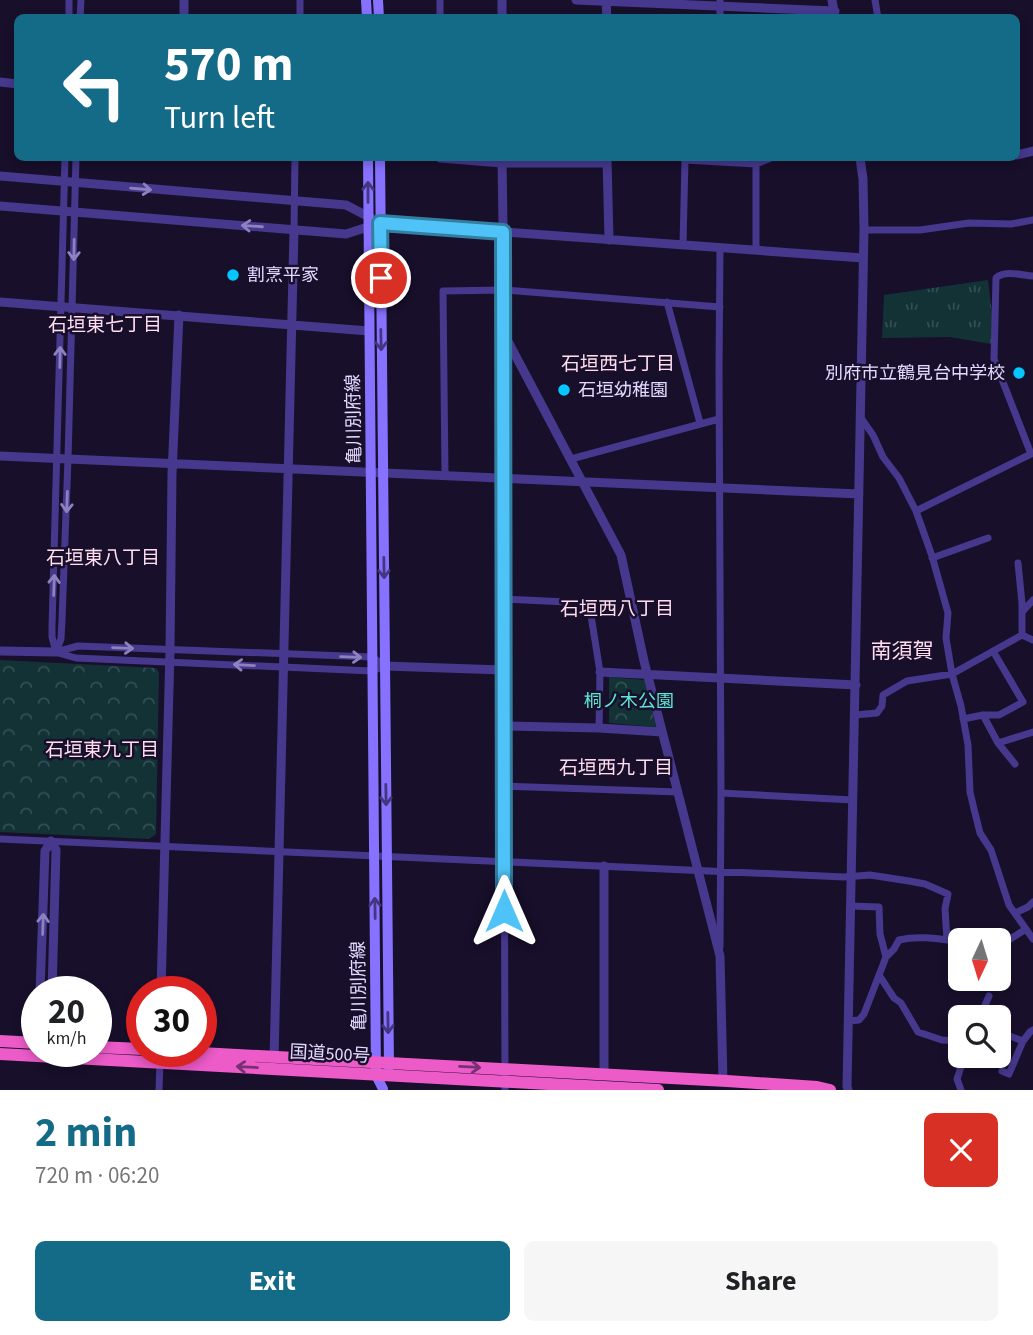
<!DOCTYPE html>
<meta charset="utf-8">
<style>
:root{--surface:#fff;--page:#f6f6f6;--text:#202124;--muted:#757577;--accent:#146b87}
body{margin:0;font-family:"Source Sans 3","Noto Sans JP",sans-serif;background:var(--page);color:var(--text);height:100vh;display:flex;flex-direction:column;font-size:26px;white-space:nowrap}
*{box-sizing:border-box;margin:0}
p{font-size:23px;color:var(--muted)}
.icon{flex:none;width:38px;height:38px;fill:none;stroke:currentColor;stroke-width:2;stroke-linecap:round;stroke-linejoin:round}
.map{position:relative;height:1090px;overflow:hidden}
.drawer{display:flex;flex-direction:column;background:var(--surface);flex:1}
.drawer>*{flex:none}
.banner{position:absolute;left:14px;top:14px;width:1006px;height:147px;border-radius:10px;box-shadow:0 4px 10px #0003;background:#146b87;color:#fff;overflow:hidden}
.needle{width:46px;rotate:184deg}
.fabs{position:absolute;left:948px;top:928px;display:grid;gap:14px}
.fabs a{display:grid;place-items:center;width:63px;height:63px;border-radius:10px;background:var(--surface);box-shadow:0 4px 10px #0003;font-size:35px}
.speed{position:absolute;left:21px;top:976px;display:flex;gap:14px;font-size:35px;font-weight:700;text-align:center}
.speed>*{display:grid;place-content:center;width:91px;height:91px;border-radius:50%;background:var(--surface);box-shadow:0 4px 10px #0003;line-height:1}
.speed small{font-size:18px;font-weight:400}
.speed .limit{border:10px solid #d22;background:#fff;color:#111}
.pin{position:absolute;display:grid;place-items:center;width:60px;height:60px;color:#fff;margin:-30px;border:4px solid #fff;border-radius:50%;box-shadow:0 2px 7px #0007}
.me{position:absolute;width:77px;margin:-38px;rotate:0deg;stroke-linejoin:round;filter:drop-shadow(0 0 5px #0008)}
.turn{display:flex;align-items:center;gap:24px;height:147px;padding:0 35px;font-size:32px}
.turn .icon{width:91px;height:91px;stroke-width:2.5}
.turn b{display:block;font-size:49px;line-height:60px}
.round{display:grid;place-items:center;flex:none;width:74px;height:74px;border-radius:10px;background:var(--page)}
.head{display:flex;align-items:center;justify-content:space-between;height:119px;padding:0 35px}
h1{font-size:42px;font-weight:700;line-height:52px;color:var(--accent)}
.cta{display:flex;gap:14px;margin-top:auto;padding:14px 35px}
.cta a{flex:1;height:80px;border-radius:10px;background:var(--accent);color:#fff;font-size:28px;font-weight:700;line-height:80px;text-align:center}
.cta a+a{background:var(--page);color:var(--text)}
.map>svg:first-child{display:block}
.grass{fill:url(#grass-tufts)}
.park{fill:url(#park-crowns)}
.lines{fill:none;stroke-linecap:round;stroke-linejoin:round}
.minor{stroke:#46388d;stroke-width:7}
.tertiary{stroke:#46388d;stroke-width:9}
.secondary{stroke:#8771ff;stroke-width:10}
.trunk{stroke:#ec5bc8;stroke-width:12}
.oneway{stroke:#8d81c0}
.oneway2{stroke:#443680}
.oneway3{stroke:#773172}
.route-casing{stroke:#337fa1;stroke-width:18}
.route{stroke:#4fc3f7;stroke-width:12}
.poi-dot{fill:#06c6ff;stroke:#180f2b;stroke-width:2.5}
.labels{text-anchor:middle;dominant-baseline:central;stroke-width:5;stroke-linejoin:round;paint-order:stroke}
.poi-label{font-size:18px;fill:#e3daff;stroke:#180f2b;text-anchor:start}
.street-label{font-size:18px;fill:#e3daff;stroke:#180f2b}
.park-label{font-size:18px;fill:#5ee7d6;stroke:#180f2b}
.neighbourhood-label{font-size:19px;fill:#ffdcee;stroke:#180f2b}
.quarter-label{font-size:21px;fill:#ffdcee;stroke:#180f2b}
</style>
<div class="map">
<svg width="1033" height="1090" viewBox="0 0 1033 1090">
<defs>
<pattern id="grass-tufts" width="24" height="20" patternUnits="userSpaceOnUse" patternTransform="scale(1.75)"><rect width="24" height="20" fill="#123236"/><path d="M3 7l-1-3M5 7V3M7 7l1-3M15 17l-1-3M17 17v-4M19 17l1-3" fill="none" stroke="#344f54"/></pattern>
<pattern id="park-crowns" width="20" height="18" patternUnits="userSpaceOnUse" patternTransform="scale(1.75)"><rect width="20" height="18" fill="#123236"/><path d="M2 6a3 3 0 1 1 6 0M12 15a3 3 0 1 1 6 0" fill="none" stroke="#344f54"/></pattern>
</defs>
<rect width="100%" height="100%" fill="#180f2b"/>
<!-- grass -->
<path class="grass" d="M988 280 993 323 991 344 950 337 882 338 884 295Z"/>
<!-- park -->
<path class="park" d="M0 660 156 668 159 672 156 834 149 839 0 832Z
M609 677 645 680 656 727 609 723Z"/>
<g class="lines">
<!-- minor -->
<path class="minor" d="M440 0V18
M720 0V18
M875 0 878 18
M69 18V0
M80 18 81 0
M300 18V0
M440 158V159L502 164H607
M756 164 771 158
M294 230 295 158
M864 230H920L969 223 1011 224 1033 220
M683 245 685 160 756 164V250
M667 302 700 423
M503 332 505 1090
M861 418 873 435 883 457 899 478 916 511 932 556 948 613 946 638 952 674 961 706 968 745 970 792 974 809 980 833 991 850 1009 905 1033 939
M571 459 719 419
M445 475 443 291 504 290 720 307
M916 511 1031 454 994 359 996 278C1005 270 1021 275 1033 276
M932 558 988 538
M503 599 589 603 600 672 599 728
M1022 612 1033 600
M1022 635 1033 640
M56 652 61 639 62 620 68 459 76 158
M56 652 52 637V627L65 158
M56 652 78 646 372 657 385 666
M58 653 76 658 372 671 385 666
M855 715 877 713 882 706 883 695 907 681 952 674 1022 635V603L1018 563
M983 715 998 743 1033 732
M963 719 983 715H999L1023 702 993 651
M998 743 1015 764
M504 786 678 792
M721 793 853 800
M0 839 844 877 870 875 909 881 925 884 948 894 945 909 947 940
M851 906 879 907 880 934 886 957
M1015 913 1028 907 1033 902
M999 946 1026 929
M720 947 721 793 719 368 720 248
M879 975 894 998 901 1003 918 1032 942 1040 961 1041
M980 1017 989 996
M849 1021 859 1020 864 1014 886 957 894 949 899 940C919 935 940 939 961 942
M999 1032 1023 1041 1030 1032 1033 1030
M1002 1071 1009 1074 1023 1041
M159 1090 160 1062
M961 1090 957 1079 965 1055"/>
<!-- tertiary -->
<path class="tertiary" d="M502 0V18
M576 0 835 11
M606 0 607 18
M832 0 835 18
M184 18V0
M0 82 18 84
M1017 155 1033 151
M502 158 504 290 503 332 621 555 644 661 720 956 723 1081
M607 158 609 240
M0 176 346 205 373 219
M0 206 346 234 380 223 863 258
M0 302 369 331
M0 456 859 494
M0 651 56 652
M385 666 503 670
M600 672 856 685
M504 726 599 728 662 732
M51 841 56 850 52 992
M40 992 45 851 51 841
M161 992 170 650 172 474 179 315
M274 1060 294 230
M604 1074V866
M848 1090 847 1086 864 230 863 179 860 158"/>
<!-- secondary -->
<path class="secondary" d="M366 0 367 18
M378 0 379 18
M368 158 376 1075 383 1089
M380 158 389 1067"/>
<!-- trunk -->
<path class="trunk" d="M0 1041 37 1043
M96 1047 142 1049
M182 1052 727 1081 817 1087 830 1090
M0 1054 658 1090"/>
</g>
<!-- one-way arrows -->
<defs><path id="oneway-shaft" d="M-6 0H5M1.5-3L5.5 0L1.5 3" fill="none" stroke-width="1.6" stroke-linecap="round" stroke-linejoin="round" transform="scale(1.75)"/></defs>
<g class="oneway">
<use href="#oneway-shaft" transform="translate(141 189) rotate(5)"/>
<use href="#oneway-shaft" transform="translate(252 226) rotate(-176)"/>
<use href="#oneway-shaft" transform="translate(74 250) rotate(91)"/>
<use href="#oneway-shaft" transform="translate(60 357) rotate(-89)"/>
<use href="#oneway-shaft" transform="translate(67 502) rotate(92)"/>
<use href="#oneway-shaft" transform="translate(54 585) rotate(-88)"/>
<use href="#oneway-shaft" transform="translate(123 648) rotate(2)"/>
<use href="#oneway-shaft" transform="translate(351 657) rotate(2)"/>
<use href="#oneway-shaft" transform="translate(244 665) rotate(-177)"/>
<use href="#oneway-shaft" transform="translate(43 924) rotate(-88)"/>
</g>
<g class="oneway2">
<use href="#oneway-shaft" transform="translate(368 192) rotate(-90)"/>
<use href="#oneway-shaft" transform="translate(381 340) rotate(89)"/>
<use href="#oneway-shaft" transform="translate(384 568) rotate(89)"/>
<use href="#oneway-shaft" transform="translate(386 795) rotate(89)"/>
<use href="#oneway-shaft" transform="translate(375 908) rotate(-91)"/>
<use href="#oneway-shaft" transform="translate(388 1023) rotate(89)"/>
</g>
<g class="oneway3">
<use href="#oneway-shaft" transform="translate(247 1067) rotate(-177)"/>
<use href="#oneway-shaft" transform="translate(470 1067) rotate(3)"/>
</g>
<g class="lines">
<defs>
<path id="route" d="M381 278 380 223 503 232 504 911"/>
</defs>
<!-- route casing -->
<use href="#route" class="route-casing"/>
<!-- route -->
<use href="#route" class="route"/>
</g>
<!-- markers -->
<g class="poi-dot">
<circle cx="233" cy="275" r="7"/>
<circle cx="1019" cy="373" r="7"/>
<circle cx="564" cy="390" r="7"/>
</g>
<g class="labels">
<!-- poi labels -->
<g class="poi-label">
<text x="247" y="275">割烹平家</text>
<text x="1005" y="373" text-anchor="end">別府市立鶴見台中学校</text>
<text x="578" y="390">石垣幼稚園</text>
</g>
<!-- street labels -->
<g class="street-label">
<text transform="translate(354 419) rotate(-91)">亀川別府線</text>
<text transform="translate(359 986) rotate(-91)">亀川別府線</text>
<text transform="translate(330 1054) rotate(3)">国道500号</text>
</g>
<!-- park labels -->
<g class="park-label">
<text x="629" y="701">桐ノ木公園</text>
</g>
<!-- neighbourhood labels -->
<g class="neighbourhood-label">
<text x="105" y="325">石垣東七丁目</text>
<text x="618" y="364">石垣西七丁目</text>
<text x="103" y="558">石垣東八丁目</text>
<text x="617" y="609">石垣西八丁目</text>
<text x="102" y="750">石垣東九丁目</text>
<text x="616" y="768">石垣西九丁目</text>
</g>
<!-- quarter labels -->
<g class="quarter-label">
<text x="902" y="651">南須賀</text>
</g>
</g>
</svg>
<div class="fabs">
<a><svg class="needle" viewBox="-14 -14 28 28"><path d="M0-13l5 13h-10z" fill="#e53935"/><path d="M0 13l5-13h-10z" fill="#757577"/></svg></a>
<a><svg class="icon" aria-label="search" viewBox="0 0 24 24"><circle cx="10" cy="10" r="6"/><path d="M15 15l6 6"/></svg></a>
</div>
<div class="speed"><div>20<small>km/h</small></div><div class="limit">30</div></div>
<div class="pin" style="left:381px;top:278px;background:#d93025"><svg class="icon" aria-label="arrive" viewBox="0 0 24 24"><path d="M6 21V4h12l-3 4 3 4H6"/></svg></div>
<svg class="me" style="left:504px;top:911px" viewBox="-20 -20 40 40"><path d="M0-17L14 15 0 8-14 15z" fill="#4fc3f7" stroke="#fff" stroke-width="4"/></svg>
<div class="banner">
<div class="turn"><svg class="icon" aria-label="left" viewBox="0 0 24 24"><path d="M17 20v-9H6M10 6l-5 5 5 5"/></svg><div><b>570 m</b>Turn left</div></div>
</div>
</div>
<section class="drawer">
<div class="head"><div><h1>2 min</h1><p>720 m · 06:20</p></div><a class="round" style="background:#d93025;color:#fff"><svg class="icon" aria-label="close" viewBox="0 0 24 24"><path d="M6 6l12 12M18 6L6 18"/></svg></a></div>
<div class="cta"><a>Exit</a><a>Share</a></div>
</section>
